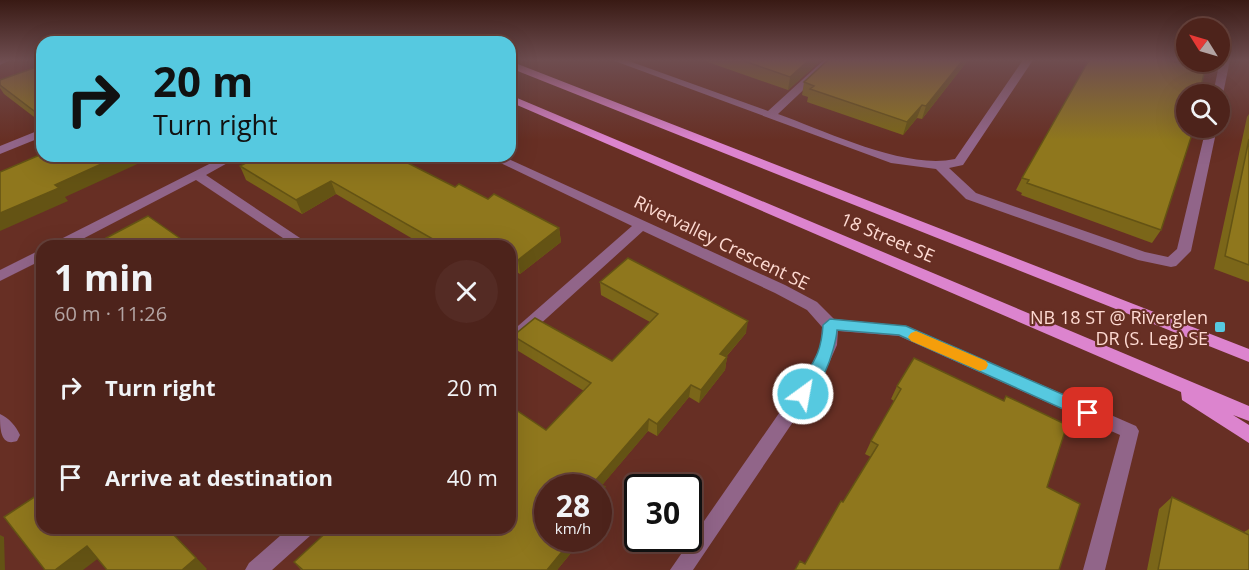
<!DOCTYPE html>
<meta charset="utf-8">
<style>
:root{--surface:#4d231b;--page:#542b24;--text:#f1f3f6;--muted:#b3a4a3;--line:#64403a}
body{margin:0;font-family:"Open Sans",sans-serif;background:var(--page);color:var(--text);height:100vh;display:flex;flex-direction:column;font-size:22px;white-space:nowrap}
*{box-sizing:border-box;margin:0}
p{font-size:20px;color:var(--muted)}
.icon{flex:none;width:33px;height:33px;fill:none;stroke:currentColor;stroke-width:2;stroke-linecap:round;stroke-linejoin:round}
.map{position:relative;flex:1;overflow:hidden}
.details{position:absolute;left:36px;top:240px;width:480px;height:294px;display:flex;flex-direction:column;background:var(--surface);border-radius:18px;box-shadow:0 6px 24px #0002,0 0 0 2px var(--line)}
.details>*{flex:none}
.banner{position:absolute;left:36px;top:36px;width:480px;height:126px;border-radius:18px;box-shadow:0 6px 24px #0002,0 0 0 2px var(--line);background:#56c9e0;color:#111;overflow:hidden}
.needle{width:39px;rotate:307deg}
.controls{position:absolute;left:1176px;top:18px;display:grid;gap:12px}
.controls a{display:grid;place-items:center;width:54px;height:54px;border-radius:50%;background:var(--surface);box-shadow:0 6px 24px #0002,0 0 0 2px var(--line);font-size:30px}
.speed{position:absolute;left:534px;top:474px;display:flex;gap:12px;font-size:30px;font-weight:700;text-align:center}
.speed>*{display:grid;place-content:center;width:78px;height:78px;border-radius:50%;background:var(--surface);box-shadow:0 6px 24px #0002,0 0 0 2px var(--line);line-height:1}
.speed small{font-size:15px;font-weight:400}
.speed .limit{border:3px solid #111;border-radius:9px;background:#fff;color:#111}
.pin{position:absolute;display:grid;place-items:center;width:51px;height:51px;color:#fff;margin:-26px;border-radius:12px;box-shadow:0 3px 9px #0006}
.me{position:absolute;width:66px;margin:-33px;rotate:32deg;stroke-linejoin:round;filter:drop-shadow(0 0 4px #0008)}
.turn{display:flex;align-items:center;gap:21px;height:126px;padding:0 18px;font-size:27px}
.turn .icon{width:78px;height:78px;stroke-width:2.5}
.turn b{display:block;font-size:42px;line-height:51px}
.round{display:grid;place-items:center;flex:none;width:63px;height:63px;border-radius:32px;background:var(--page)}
.headline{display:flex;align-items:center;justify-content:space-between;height:102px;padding:0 18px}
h1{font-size:36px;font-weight:700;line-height:45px}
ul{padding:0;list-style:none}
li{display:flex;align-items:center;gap:18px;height:90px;padding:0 18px}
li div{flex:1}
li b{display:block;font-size:22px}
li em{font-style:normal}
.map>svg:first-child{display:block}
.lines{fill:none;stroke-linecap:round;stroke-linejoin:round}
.minor{fill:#916589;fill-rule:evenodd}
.major{fill:#dc84ce;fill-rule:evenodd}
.wall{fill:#7b6619}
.shaded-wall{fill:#645314}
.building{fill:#8f771d;stroke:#645314;stroke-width:1.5}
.route{fill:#56c9e0;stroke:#388392;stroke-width:1.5}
.slow{fill:#f59e0b}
.poi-dot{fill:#56c9e0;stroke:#672f24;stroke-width:2}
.labels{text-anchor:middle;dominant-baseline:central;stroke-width:4.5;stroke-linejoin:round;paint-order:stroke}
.street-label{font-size:18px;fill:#fedad2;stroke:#672f24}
.poi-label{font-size:18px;fill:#fedad2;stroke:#672f24;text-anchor:end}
</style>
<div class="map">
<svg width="1249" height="570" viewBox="0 0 1249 570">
<rect width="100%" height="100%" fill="#672f24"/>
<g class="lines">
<!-- minor -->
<path class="minor" d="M0 60H10L0 65Z
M612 60H626L768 111 824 60H835L778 114C826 131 905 170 955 159L1023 60H1033L963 165 949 168 976 193 1145 252 1168 257 1177 249 1206 128H1217L1191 251 1176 266 1171 267 1138 260 966 199 936 169 891 163Z
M1220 60H1230L1223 94 1220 97V94H1213Z
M42 129V137L0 154V146Z
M225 156H240L206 175 312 246H295L196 180 69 246H51L53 243Z
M486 156H502L785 285 817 302 834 319 907 326 1136 426 1139 431 1105 570H1083L1120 435 899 336 838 331 837 345 822 379 693 570H670L809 370 821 345 822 327 807 310 775 293 643 231 516 346 510 348V333L632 226Z
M42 249V260L0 281V270Z
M0 414C9 418 16 426 20 435L17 441C0 447 0 428 0 414Z
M289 528H314L311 535 272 570H245L249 563Z"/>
<!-- major -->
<path class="major" d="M510 61 1249 349V362L510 68Z
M510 95 1249 406V421L1233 415 1249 425V443L1182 400 1181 392 510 102Z"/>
</g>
<!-- wall -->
<path class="wall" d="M702 60H818V63L788 90Z
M828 60H968L922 119 917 118 903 135 807 102 808 97 802 95 804 82Z
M42 65V123L4 94 0 88V80Z
M1249 114V282L1214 269 1247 117Z
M240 166 488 199 559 228 561 242 520 274 510 268V246H425L336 194 302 214 246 180Z
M1022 178 1161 230 1152 243 1021 195 1022 193 1016 190Z
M600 282 746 333 726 357H727L725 370 699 403 689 397 657 436 648 431 602 485 606 499 570 542 571 553 557 570H301L294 562 546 430 584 391 515 349 513 336 612 361 650 322 601 295Z
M897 386 1003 401 1006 396 1067 425 805 564 871 457 865 454 871 441 894 401 891 399Z
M1172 497 1244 532 1249 529V570H1147L1159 509Z"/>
<!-- shaded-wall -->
<path class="shaded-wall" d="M809 60H818V63L788 90 790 77Z
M963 60H968L922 119 926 106Z
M922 105 917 118 903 135 907 122Z
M119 156H155L65 197 68 201 0 231V213L55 185Z
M331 181 336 194 302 214 296 200Z
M559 228 561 242 520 274 518 260Z
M482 239 483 246H472Z
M748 321 746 333 718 366 720 354Z
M727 357 725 370 699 403 701 390Z
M691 385 689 397 657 436V424Z
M649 419 648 431 598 490 595 481Z
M605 487 606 499 598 508V495Z
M167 528H168L207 569 206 570H182Z
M0 535 4 537 5 570H0Z
M563 538H573L565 548Z
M570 542 571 553 557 570H547Z
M87 546 100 557 83 570H55Z"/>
<!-- building -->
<path class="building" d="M741 60H809L790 77Z
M828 60H963L926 106 922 105 907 122 810 89 814 86 804 82Z
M1089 60H1167L1205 69 1200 91 1205 92 1204 94H1186V128H1194L1161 230 1027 183 1029 180 1022 178Z
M42 65V117L0 85V80Z
M1249 139V265L1225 256Z
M42 154V156H119L55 185 59 188 0 213V172Z
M260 156H394L455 187 459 184 488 199 494 194 559 228 518 260 510 255V246H494L482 239 472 246H469L462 242 456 246H445L331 181 296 200 240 166Z
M148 216 191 246H91Z
M628 258 748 321 720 354 727 357 701 390 691 385 657 424 649 419 595 481 605 487 598 495V488H548V538H565L570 542 547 570H303L294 562 331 528H510V406L546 430 591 383 513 336 535 318 612 361 658 314 600 282Z
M914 358 1004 401 1006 396 1067 425 1047 487 1080 504 1059 570H795L800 561 805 564 841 501 843 502 878 445 871 441 901 389 897 386Z
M42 492V528H167L196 558 182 570H107L87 546 55 570H45L4 517Z
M1172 497 1249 535V570H1158Z"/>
<!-- sky -->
<linearGradient id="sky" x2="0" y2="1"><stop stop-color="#391a14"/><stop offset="0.43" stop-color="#6e4d50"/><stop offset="1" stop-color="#6e4d50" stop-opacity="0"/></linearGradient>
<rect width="1249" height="140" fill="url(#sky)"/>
<!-- route -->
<path class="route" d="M830 319 906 326 1094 408 1096 413 1094 418 1088 420 1083 418 899 335 837 330C836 347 818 406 797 398L795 394C809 365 821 360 823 325Z"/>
<!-- slow -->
<path class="slow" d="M916 331 986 361 988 365 986 369 980 371 911 341 908 337 911 333Z"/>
<!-- markers -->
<rect class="poi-dot" x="1214" y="321" width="12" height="12" rx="3"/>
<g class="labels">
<!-- street labels -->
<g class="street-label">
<text transform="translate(888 237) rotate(23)">18 Street SE</text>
<text transform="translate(722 242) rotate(26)">Rivervalley Crescent SE</text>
</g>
<!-- poi labels -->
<g class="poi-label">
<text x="1208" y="317">NB 18 ST @ Riverglen<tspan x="1208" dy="21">DR (S. Leg) SE</tspan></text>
</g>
</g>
</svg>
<div class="controls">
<a><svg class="needle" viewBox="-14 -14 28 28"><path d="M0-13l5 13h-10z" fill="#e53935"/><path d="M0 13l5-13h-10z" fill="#b3a4a3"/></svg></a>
<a><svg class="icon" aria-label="search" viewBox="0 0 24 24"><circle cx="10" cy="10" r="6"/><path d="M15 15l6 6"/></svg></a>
</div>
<div class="speed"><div>28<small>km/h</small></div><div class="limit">30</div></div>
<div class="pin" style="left:1088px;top:413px;background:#d93025"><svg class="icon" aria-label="arrive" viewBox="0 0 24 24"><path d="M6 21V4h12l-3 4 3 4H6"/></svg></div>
<svg class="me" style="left:803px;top:394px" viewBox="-20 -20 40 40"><circle r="17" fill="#56c9e0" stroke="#fff" stroke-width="3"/><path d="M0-11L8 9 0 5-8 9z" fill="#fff"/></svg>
<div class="banner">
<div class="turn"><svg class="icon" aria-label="right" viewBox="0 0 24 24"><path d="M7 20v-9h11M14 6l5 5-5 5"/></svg><div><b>20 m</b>Turn right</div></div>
</div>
<section class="details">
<div class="headline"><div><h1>1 min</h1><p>60 m · 11:26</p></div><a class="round"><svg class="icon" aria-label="close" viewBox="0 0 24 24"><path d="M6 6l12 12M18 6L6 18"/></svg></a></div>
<ul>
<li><svg class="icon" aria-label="right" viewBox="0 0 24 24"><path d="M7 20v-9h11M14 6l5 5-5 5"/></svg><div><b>Turn right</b></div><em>20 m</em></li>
<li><svg class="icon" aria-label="arrive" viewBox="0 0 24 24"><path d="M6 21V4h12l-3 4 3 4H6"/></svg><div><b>Arrive at destination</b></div><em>40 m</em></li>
</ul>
</section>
</div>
